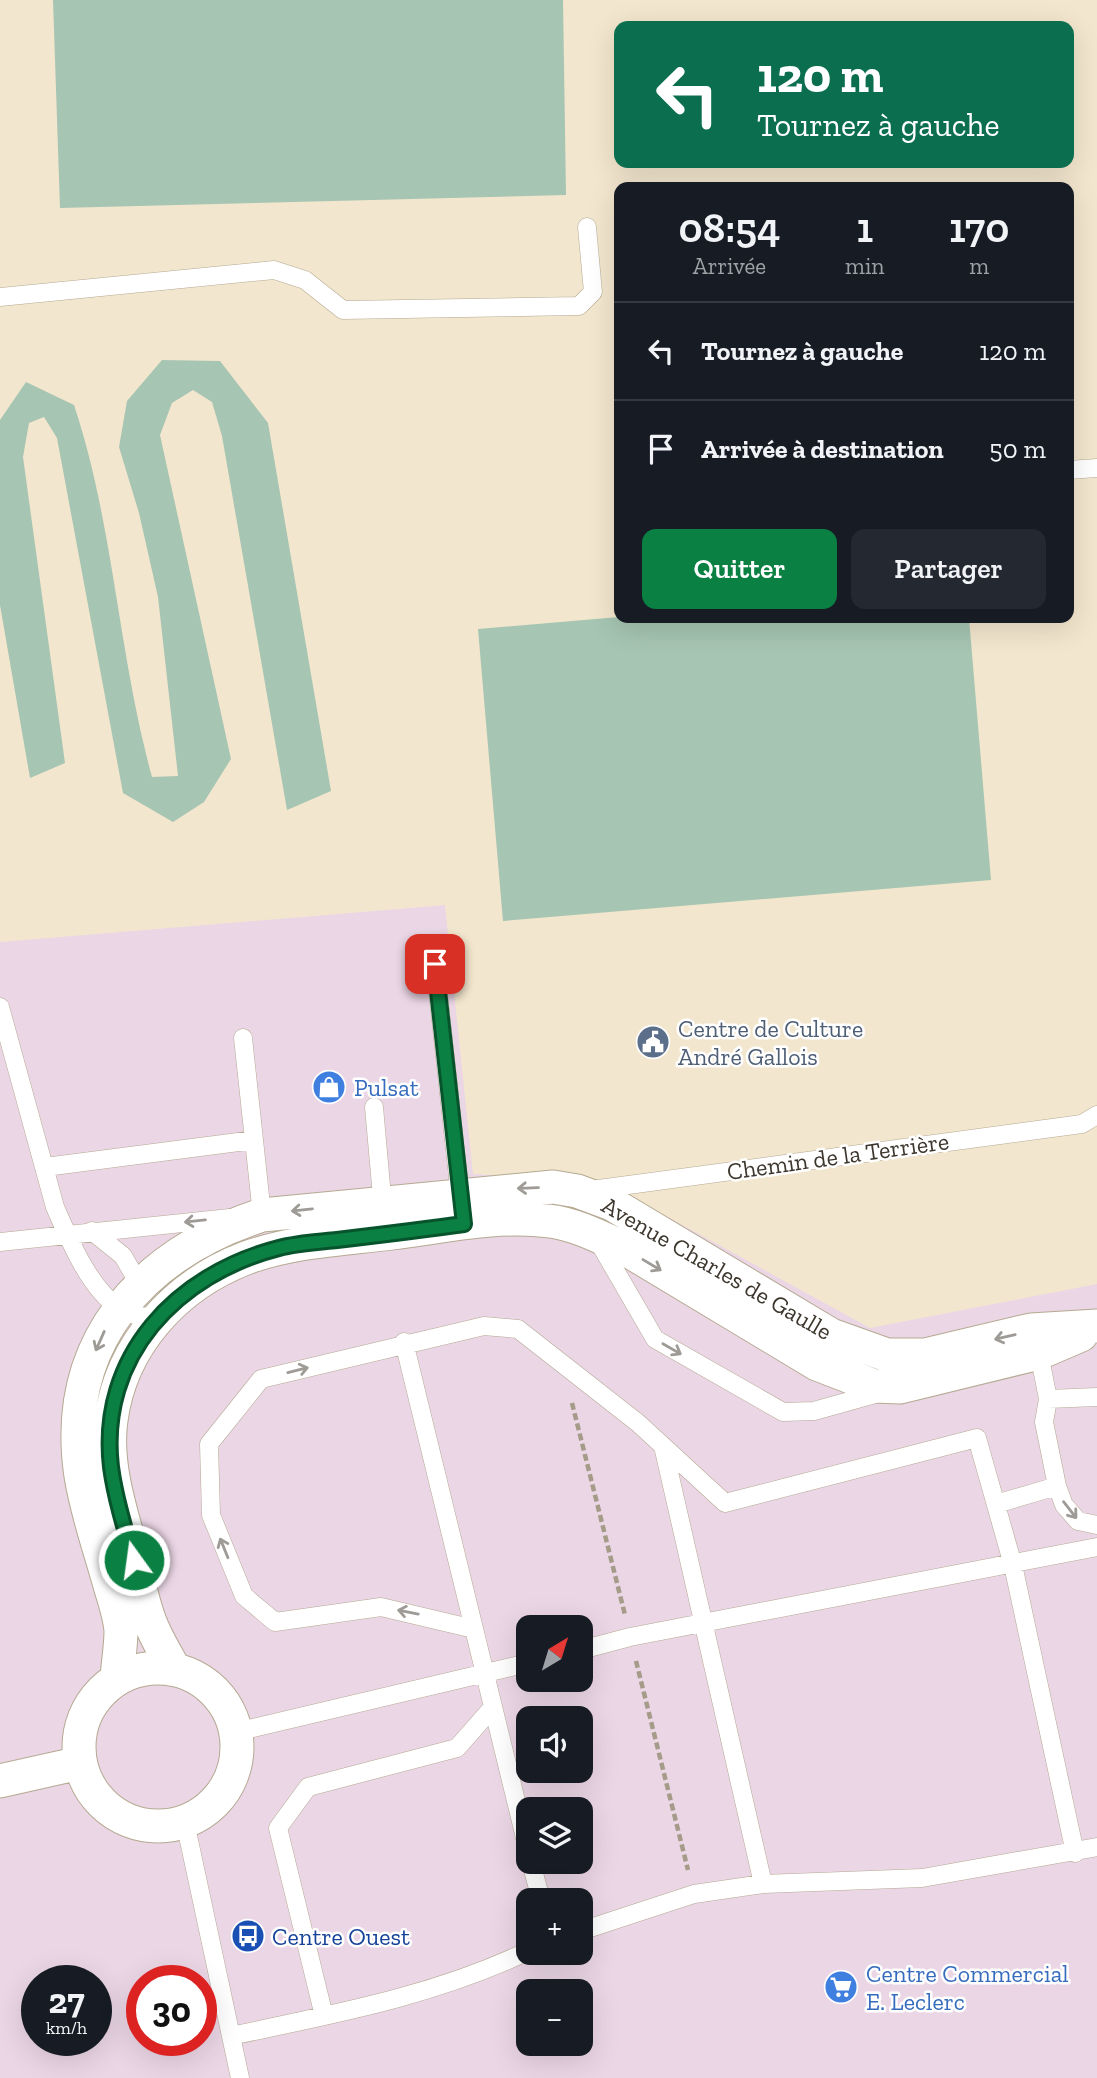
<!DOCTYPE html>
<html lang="fr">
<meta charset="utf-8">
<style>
:root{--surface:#171b24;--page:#242831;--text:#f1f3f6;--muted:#9ea1a6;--line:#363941;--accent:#0b8043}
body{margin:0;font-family:"Zilla Slab",serif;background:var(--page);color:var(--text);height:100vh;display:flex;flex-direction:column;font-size:26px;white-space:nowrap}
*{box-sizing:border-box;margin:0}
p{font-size:23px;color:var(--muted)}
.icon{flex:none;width:38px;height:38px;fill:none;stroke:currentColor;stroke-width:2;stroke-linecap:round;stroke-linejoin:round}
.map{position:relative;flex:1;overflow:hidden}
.drawer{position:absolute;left:614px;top:182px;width:460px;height:441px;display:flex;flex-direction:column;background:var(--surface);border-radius:14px;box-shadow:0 7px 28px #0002}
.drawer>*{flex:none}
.banner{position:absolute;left:614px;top:21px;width:460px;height:147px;border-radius:14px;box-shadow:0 7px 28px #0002;background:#0b6e4f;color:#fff;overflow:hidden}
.needle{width:46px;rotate:38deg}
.buttons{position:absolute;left:516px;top:1615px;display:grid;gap:14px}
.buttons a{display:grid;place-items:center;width:77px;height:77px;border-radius:14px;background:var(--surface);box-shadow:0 7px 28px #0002;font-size:35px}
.speed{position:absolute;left:21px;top:1965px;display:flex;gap:14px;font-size:35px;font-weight:700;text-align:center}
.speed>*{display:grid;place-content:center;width:91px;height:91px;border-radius:50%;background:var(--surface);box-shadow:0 7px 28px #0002;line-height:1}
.speed small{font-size:18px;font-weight:400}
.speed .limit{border:10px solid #d22;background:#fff;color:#111}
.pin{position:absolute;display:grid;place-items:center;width:60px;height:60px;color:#fff;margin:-30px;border-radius:14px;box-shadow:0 4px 10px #0006}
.me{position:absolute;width:77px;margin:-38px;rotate:346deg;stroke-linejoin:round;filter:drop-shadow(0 0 5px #0008)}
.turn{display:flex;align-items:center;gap:24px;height:147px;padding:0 28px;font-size:32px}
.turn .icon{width:91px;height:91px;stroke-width:2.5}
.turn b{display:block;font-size:49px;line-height:60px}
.eta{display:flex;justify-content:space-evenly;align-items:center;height:119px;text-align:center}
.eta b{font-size:42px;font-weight:600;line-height:49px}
.action{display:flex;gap:14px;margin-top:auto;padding:14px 28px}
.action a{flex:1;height:80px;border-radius:14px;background:var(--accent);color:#fff;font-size:28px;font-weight:600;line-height:80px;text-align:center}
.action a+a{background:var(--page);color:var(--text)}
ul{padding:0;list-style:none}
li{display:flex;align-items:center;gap:21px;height:98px;padding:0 28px;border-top:2px solid var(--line)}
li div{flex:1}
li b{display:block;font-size:26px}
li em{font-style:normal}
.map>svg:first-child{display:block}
.commercial{fill:#ebd6e5;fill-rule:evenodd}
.green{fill:#a6c5b2}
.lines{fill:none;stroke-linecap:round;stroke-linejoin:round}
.service-casing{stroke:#b5a992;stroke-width:19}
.minor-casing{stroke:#b5a992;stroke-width:35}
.path{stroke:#a59b89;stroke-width:4.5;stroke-dasharray:7 3.5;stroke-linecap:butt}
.service{stroke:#fff;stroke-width:18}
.minor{stroke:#fff;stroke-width:33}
.oneway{stroke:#9e9a96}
.route-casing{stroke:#07532c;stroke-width:18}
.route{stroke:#0b8043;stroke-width:12}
.labels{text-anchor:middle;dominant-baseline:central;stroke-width:5;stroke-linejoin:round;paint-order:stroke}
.service-label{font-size:24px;fill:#4e5e75;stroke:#fff;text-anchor:start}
.shop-label{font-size:24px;fill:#366cbe;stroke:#fff;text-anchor:start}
.street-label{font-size:24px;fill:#3c362d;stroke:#fff}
.transit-label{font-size:24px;fill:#164399;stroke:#fff;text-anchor:start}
</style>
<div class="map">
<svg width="1097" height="2078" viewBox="0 0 1097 2078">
<rect width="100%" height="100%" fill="#f3e6ce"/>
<!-- commercial -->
<path class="commercial" d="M445 905 473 1174 602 1181 870 1328 1097 1284V2078H0V942ZM528 1628H581V1680H528ZM528 1718H581V1771H528ZM528 1810H581V1862H528ZM528 1900H581V1953H528ZM37 1981H96V2040H37ZM142 1981H201V2040H142ZM528 1992H581V2044H528Z"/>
<!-- green -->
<path class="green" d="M53 0H563L566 195 60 208Z
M162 360 220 361 268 423 331 791 287 810 222 436 212 402 193 390 172 403 160 435 231 759 204 802 173 822 123 793 57 438 44 417 29 423 23 457 65 763 30 778 0 605V420L26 382 74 405C114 525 118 654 152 777L178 776 158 597 139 513 119 447 127 401Z
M619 617 969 618 991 880 503 921 478 629Z"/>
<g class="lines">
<defs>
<path id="service" d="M0 297 274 270 305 280 343 310 579 306 593 292 587 227
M1069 470 1097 468
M435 964 461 1204
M0 1007 55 1207C69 1239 89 1288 119 1308 129 1316 143 1316 155 1318
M374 1107 383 1208
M254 1140 262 1215H258
M45 1167 254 1140 243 1038
M591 1190 1082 1124 1097 1115
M92 1231 123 1256 142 1289
M597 1239 655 1339 783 1412 814 1411 882 1392
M0 1242 230 1218
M404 1342 528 1850
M1039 1353 1048 1399 1044 1422 1057 1486 1064 1505 1078 1521 1097 1525
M1048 1399 1097 1397
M663 1446 763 1884
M996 1504 1057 1486
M474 1629 381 1607 275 1622 244 1596 211 1515 209 1444 261 1379 484 1326 518 1329 638 1423 725 1503 977 1438 1013 1565 1075 1853
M581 1650 630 1637 1097 1547
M236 1732 528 1663
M185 1822 240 2078
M531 1862 541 1900
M581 1931 694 1894 763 1884 922 1878 1097 1847
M324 2016 278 1828 308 1787 457 1748 493 1707
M231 2036C333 2014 434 1996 528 1951"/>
<path id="minor" d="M79 1747a79 79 0 1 1 158 0a79 79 0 1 1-158 0Z
M174 1669C166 1654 156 1638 150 1622 141 1598 136 1570 130 1545 119 1506 105 1461 111 1420 121 1344 176 1285 246 1258 292 1241 343 1239 392 1233 443 1227 498 1214 549 1221 575 1224 600 1237 624 1248L817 1364 874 1386 900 1387 1039 1353 1081 1335
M117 1678C118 1663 121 1646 121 1631 120 1617 115 1602 111 1589 101 1552 87 1514 81 1476 61 1343 142 1254 262 1215L553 1187 577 1191 612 1204 831 1335 887 1355H925L1031 1330 1097 1326
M0 1781 80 1763"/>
</defs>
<!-- service casing -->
<use href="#service" class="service-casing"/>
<!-- minor casing -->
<use href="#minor" class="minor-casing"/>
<!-- path -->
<path class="path" d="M572 1403 625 1615
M636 1661 688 1870"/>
<!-- service -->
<use href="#service" class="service"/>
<!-- minor -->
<use href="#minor" class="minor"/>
</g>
<!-- one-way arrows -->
<defs><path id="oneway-shaft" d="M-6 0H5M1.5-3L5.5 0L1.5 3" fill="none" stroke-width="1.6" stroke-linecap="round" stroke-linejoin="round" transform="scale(1.75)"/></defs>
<g class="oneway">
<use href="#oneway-shaft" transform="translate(528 1188) rotate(178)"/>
<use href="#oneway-shaft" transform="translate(302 1210) rotate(174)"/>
<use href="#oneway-shaft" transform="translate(195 1221) rotate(174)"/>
<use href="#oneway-shaft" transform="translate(652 1265) rotate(31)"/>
<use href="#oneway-shaft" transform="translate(1005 1337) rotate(167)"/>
<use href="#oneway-shaft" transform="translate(100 1341) rotate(114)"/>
<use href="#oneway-shaft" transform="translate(672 1349) rotate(30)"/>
<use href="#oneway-shaft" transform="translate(298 1370) rotate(-14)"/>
<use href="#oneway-shaft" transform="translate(1070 1510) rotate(52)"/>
<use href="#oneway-shaft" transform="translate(224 1548) rotate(-112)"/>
<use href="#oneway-shaft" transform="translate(408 1612) rotate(-169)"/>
</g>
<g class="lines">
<defs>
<path id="route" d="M134 1560C125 1530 115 1497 111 1467 98 1356 177 1274 279 1248 297 1243 318 1242 337 1240 379 1235 421 1230 464 1224L435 964"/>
</defs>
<!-- route casing -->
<use href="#route" class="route-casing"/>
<!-- route -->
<use href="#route" class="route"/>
</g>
<!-- icons -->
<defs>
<symbol id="civic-disc" viewBox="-11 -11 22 22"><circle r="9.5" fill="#5c6f8a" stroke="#fff"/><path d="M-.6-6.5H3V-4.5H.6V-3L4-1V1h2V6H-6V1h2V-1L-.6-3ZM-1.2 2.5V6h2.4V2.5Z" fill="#fff"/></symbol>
<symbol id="shop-disc" viewBox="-11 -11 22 22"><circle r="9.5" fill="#3f7fe0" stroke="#fff"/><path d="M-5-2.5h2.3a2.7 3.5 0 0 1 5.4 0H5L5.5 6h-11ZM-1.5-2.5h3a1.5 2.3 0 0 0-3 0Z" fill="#fff"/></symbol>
<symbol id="bus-disc" viewBox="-11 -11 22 22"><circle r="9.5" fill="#1a4fb4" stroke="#fff"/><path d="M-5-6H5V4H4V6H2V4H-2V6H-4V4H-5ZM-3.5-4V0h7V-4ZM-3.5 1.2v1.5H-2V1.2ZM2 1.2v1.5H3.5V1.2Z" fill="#fff"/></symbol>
<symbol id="supermarket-disc" viewBox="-11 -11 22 22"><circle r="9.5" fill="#3f7fe0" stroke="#fff"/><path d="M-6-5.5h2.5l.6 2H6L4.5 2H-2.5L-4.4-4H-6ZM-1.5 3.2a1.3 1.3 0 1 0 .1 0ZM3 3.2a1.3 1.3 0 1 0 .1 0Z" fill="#fff"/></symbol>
</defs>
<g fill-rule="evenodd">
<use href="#civic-disc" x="634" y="1023" width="38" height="38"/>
<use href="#shop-disc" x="310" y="1068" width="38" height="38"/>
<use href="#bus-disc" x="229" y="1917" width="38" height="38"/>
<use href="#supermarket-disc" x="822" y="1968" width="38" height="38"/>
</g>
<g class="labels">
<!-- service labels -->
<g class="service-label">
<text x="678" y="1028">Centre de Culture<tspan x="678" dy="28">André Gallois</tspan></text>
</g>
<!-- shop labels -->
<g class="shop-label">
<text x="354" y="1087">Pulsat</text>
<text x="866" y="1973">Centre Commercial<tspan x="866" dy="28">E. Leclerc</tspan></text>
</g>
<!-- street labels -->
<g class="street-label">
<text transform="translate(838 1156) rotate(-8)">Chemin de la Terrière</text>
<text transform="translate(717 1268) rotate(30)">Avenue Charles de Gaulle</text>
</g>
<!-- transit labels -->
<g class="transit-label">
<text x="272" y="1936">Centre Ouest</text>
</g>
</g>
</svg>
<div class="buttons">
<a><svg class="needle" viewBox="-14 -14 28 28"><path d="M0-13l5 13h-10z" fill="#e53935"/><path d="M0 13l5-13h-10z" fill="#9ea1a6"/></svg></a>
<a><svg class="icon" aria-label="sound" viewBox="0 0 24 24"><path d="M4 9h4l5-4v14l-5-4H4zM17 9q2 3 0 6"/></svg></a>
<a><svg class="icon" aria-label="layers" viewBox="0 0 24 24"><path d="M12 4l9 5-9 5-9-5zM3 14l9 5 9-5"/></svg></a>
<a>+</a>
<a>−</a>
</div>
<div class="speed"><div>27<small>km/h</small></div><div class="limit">30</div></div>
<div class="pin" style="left:435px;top:964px;background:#d93025"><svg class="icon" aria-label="arrive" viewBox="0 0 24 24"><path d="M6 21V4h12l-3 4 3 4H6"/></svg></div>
<svg class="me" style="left:134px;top:1560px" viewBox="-20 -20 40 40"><circle r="17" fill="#0b8043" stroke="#fff" stroke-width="3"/><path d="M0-11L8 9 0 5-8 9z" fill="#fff"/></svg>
<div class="banner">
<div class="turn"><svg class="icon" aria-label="left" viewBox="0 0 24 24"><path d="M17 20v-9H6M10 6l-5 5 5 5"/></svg><div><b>120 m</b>Tournez à gauche</div></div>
</div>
<section class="drawer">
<div class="eta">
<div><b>08:54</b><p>Arrivée</p></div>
<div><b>1</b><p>min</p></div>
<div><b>170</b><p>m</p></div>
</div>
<ul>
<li><svg class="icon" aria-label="left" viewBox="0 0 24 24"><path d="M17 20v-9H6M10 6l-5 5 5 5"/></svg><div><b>Tournez à gauche</b></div><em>120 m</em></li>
<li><svg class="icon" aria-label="arrive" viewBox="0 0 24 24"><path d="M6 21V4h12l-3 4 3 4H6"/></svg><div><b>Arrivée à destination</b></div><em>50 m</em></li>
</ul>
<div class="action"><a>Quitter</a><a>Partager</a></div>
</section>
</div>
